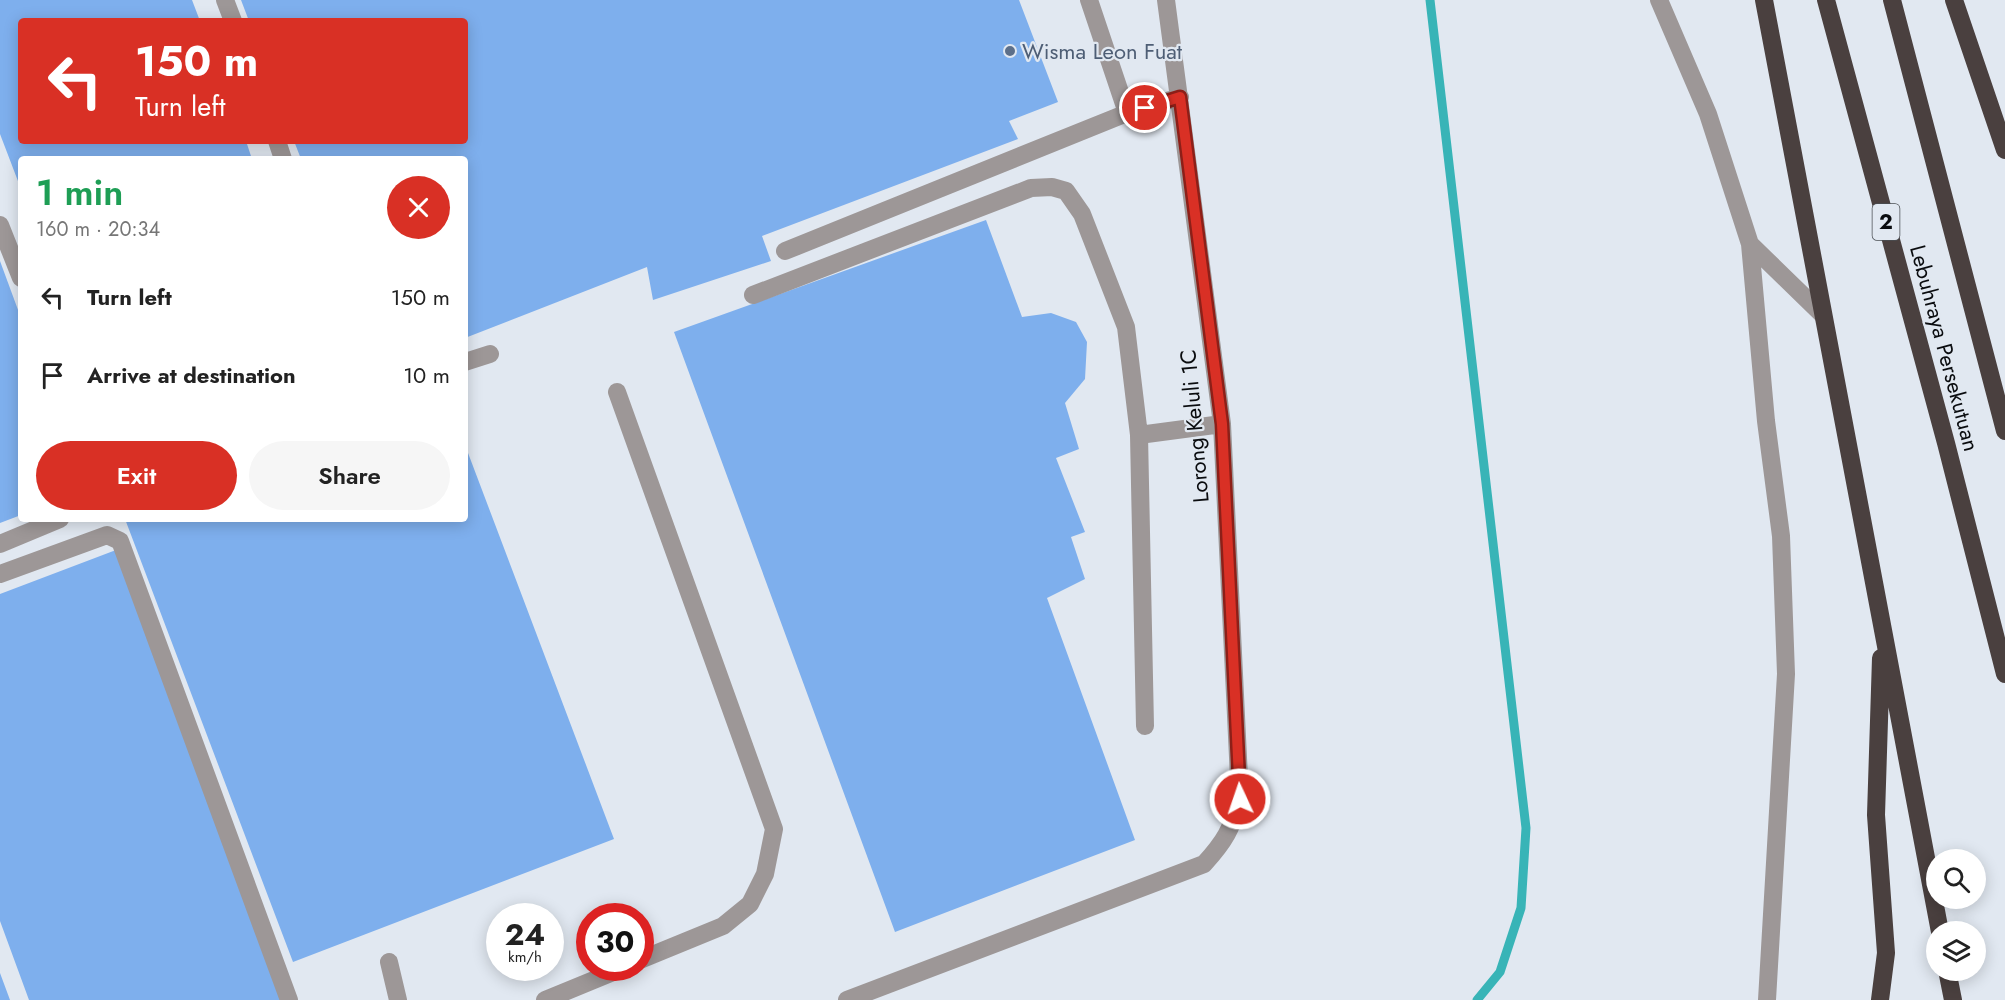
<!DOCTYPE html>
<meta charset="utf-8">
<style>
:root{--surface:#fff;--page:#f6f6f6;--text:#222;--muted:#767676;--accent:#d93025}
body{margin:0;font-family:Jost,sans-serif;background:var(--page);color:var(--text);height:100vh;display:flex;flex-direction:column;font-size:22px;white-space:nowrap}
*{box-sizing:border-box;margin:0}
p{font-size:20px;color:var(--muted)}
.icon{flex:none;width:33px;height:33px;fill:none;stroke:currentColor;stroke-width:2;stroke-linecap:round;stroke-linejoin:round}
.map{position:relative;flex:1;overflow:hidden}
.side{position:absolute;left:18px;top:156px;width:450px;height:366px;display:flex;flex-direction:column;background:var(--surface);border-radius:6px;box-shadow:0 3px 15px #0003}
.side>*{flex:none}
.hud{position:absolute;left:18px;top:18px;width:450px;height:126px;border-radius:6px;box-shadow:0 3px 15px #0003;background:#d93025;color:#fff;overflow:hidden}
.controls{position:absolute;left:1926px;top:849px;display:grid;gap:12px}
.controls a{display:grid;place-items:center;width:60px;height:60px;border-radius:50%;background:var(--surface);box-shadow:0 3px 15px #0003;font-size:30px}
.speed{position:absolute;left:486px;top:903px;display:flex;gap:12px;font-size:30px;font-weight:700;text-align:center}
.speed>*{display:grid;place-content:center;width:78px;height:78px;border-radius:50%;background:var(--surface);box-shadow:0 3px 15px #0003;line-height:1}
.speed small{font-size:15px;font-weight:400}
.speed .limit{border:9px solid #d22;background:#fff;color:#111}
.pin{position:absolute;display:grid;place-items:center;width:51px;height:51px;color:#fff;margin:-26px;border:3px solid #fff;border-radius:50%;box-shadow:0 2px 6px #0007}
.me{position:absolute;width:66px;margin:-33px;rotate:357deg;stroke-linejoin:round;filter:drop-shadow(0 0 4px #0008)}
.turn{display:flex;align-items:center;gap:21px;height:126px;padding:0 18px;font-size:27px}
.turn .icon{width:78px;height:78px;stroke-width:2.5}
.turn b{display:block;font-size:42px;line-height:51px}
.round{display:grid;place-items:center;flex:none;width:63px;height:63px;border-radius:32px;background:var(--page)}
.overview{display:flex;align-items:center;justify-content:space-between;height:102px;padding:0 18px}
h1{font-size:36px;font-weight:600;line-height:45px;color:#1e9e55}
.action{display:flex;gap:12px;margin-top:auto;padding:12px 18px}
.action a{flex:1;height:69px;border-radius:36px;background:var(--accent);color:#fff;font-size:24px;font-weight:600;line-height:69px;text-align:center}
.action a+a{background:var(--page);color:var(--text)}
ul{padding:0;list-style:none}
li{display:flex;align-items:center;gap:18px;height:78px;padding:0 18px}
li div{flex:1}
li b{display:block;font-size:22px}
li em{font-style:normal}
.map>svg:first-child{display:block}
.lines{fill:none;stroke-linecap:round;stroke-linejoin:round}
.stream{stroke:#38b4b7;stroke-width:9}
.building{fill:#7eafed}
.minor{stroke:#9d9797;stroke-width:18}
.highway{stroke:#4a403f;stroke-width:18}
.route-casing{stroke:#8d1f18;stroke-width:15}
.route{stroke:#d93025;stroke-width:10}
.service-dot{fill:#5c6f8a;stroke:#e1e8f1;stroke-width:2}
.labels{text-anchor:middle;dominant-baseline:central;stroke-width:4.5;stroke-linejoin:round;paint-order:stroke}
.shield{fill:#e1e8f1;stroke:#4a4e53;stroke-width:1.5}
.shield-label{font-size:21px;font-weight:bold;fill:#0a0c0f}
.service-label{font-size:22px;fill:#4e5e75;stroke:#e1e8f1;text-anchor:start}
.street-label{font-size:22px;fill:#0a0c0f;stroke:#e1e8f1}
</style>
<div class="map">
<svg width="2005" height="1000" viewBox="0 0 2005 1000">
<rect width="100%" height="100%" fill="#e1e8f1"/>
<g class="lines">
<!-- stream -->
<path class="stream" d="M1430 0 1526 828 1521 908 1500 972 1477 1000"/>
</g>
<!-- building -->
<path class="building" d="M0 0H192L200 21H21V141H246L252 159H21V189L0 134Z
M241 0H1019L1058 102 1009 121 1018 139 762 236 771 261 653 300 647 267 465 338V159H301L294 141H465V21H249Z
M986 220 1022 317 1051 313 1076 322 1087 342 1085 379 1065 403 1079 449 1056 458 1085 532 1071 537 1085 579 1047 598 1135 840 895 932 674 332Z
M0 261 21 318V515L0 523Z
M465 445 614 839 293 962 125 519H465Z
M116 550 282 1000H29L0 921V594Z
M0 973 10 1000H0Z"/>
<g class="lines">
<!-- minor -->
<path class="minor" d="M225 0 233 21
M1089 0 1127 113
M1659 0 1708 114 1750 244 1766 421 1781 536 1786 674 1767 1000
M277 141 283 159
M0 225 21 278
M1750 244 1823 315
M785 251 1127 113 1180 97
M753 295 1031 188 1052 187 1066 191 1082 214 1126 327 1139 435 1145 726
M465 362 490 354
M617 392 774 829 765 874 750 904 723 926 640 960
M1139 435 1222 424
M0 544 60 519
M0 574 107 535 120 541 289 1000
M389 962 398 1000
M545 1000 623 968
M847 1000 1204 864C1225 841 1231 830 1240 799L1222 424 1166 0"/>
<!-- highway -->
<path class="highway" d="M1764 0 1940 932
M1826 0 1946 443 2005 674
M1892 0 2005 431
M1954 0 2005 150
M1947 970 1953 1000
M1880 1000 1886 953 1876 815 1881 658"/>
</g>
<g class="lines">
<defs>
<path id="route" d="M1145 108 1180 97 1222 424 1240 799"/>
</defs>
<!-- route casing -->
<use href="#route" class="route-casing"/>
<!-- route -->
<use href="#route" class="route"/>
</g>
<!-- markers -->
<circle class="service-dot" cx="1010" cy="51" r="6"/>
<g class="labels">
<!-- shield labels -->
<rect class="shield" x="1872.5" y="204" width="27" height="36" rx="4.5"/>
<g class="shield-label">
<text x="1886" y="222">2</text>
</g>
<!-- service labels -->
<g class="service-label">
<text x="1022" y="51">Wisma Leon Fuat</text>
</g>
<!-- street labels -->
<g class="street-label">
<text transform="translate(1945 348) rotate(75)">Lebuhraya Persekutuan</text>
<text transform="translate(1194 426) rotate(-95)">Lorong Keluli 1C</text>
</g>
</g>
</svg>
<div class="controls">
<a><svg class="icon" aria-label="search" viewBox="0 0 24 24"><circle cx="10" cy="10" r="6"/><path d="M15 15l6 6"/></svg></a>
<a><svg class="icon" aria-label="layers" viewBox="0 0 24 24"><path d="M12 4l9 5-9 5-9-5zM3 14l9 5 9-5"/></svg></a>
</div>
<div class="speed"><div>24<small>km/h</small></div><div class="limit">30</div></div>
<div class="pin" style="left:1145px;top:108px;background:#d93025"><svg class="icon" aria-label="arrive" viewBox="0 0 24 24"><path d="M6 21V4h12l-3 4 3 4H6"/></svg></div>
<svg class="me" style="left:1240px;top:799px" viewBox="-20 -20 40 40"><circle r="17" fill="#d93025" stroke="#fff" stroke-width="3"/><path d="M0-11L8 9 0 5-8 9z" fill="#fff"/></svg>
<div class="hud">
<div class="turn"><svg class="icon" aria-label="left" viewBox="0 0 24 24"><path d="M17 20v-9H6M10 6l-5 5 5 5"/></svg><div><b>150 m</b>Turn left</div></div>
</div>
<section class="side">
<div class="overview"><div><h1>1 min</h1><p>160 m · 20:34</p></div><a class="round" style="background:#d93025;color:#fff"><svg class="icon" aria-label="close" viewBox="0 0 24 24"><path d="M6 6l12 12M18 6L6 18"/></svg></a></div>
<ul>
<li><svg class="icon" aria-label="left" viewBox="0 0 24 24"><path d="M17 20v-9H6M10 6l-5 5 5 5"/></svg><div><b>Turn left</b></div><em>150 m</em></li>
<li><svg class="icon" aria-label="arrive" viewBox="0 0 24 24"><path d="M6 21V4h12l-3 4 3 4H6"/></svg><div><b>Arrive at destination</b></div><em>10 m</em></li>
</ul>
<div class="action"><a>Exit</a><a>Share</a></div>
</section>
</div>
